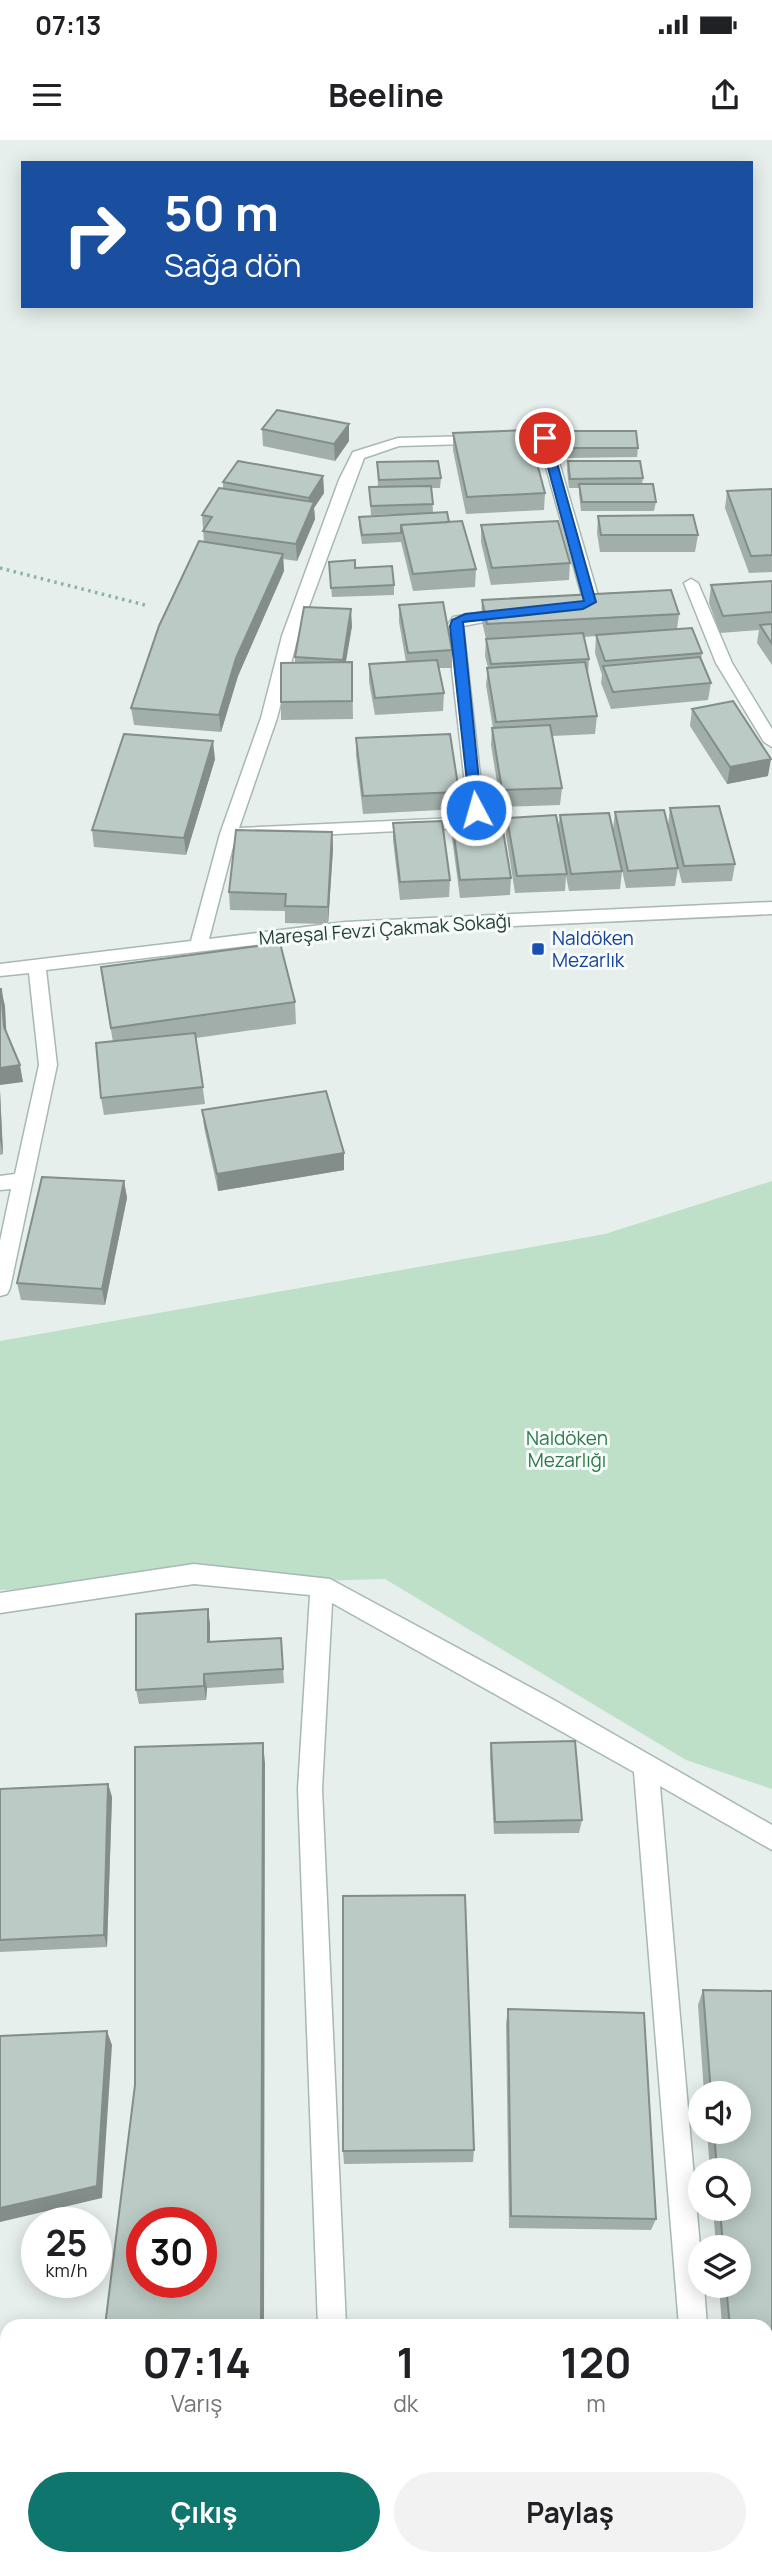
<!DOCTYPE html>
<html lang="tr">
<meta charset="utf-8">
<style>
:root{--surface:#fff;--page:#f2f2f2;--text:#202124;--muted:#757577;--accent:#0f766e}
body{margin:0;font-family:Manrope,sans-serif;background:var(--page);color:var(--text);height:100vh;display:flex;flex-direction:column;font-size:26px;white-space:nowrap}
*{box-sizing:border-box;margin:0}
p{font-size:23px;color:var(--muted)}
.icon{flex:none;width:38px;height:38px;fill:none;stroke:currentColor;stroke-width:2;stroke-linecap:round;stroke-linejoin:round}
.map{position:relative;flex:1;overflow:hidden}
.side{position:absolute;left:0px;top:2179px;width:774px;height:247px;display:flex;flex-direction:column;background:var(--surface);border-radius:21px 21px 0 0;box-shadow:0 4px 18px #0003}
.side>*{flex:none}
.top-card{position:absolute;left:21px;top:21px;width:732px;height:147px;border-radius:0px;box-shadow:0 4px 18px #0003;background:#1a4fa0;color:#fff;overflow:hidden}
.tools{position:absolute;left:688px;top:1941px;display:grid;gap:14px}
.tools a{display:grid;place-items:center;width:63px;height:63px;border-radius:50%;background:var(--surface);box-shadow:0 4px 18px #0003;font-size:35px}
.speed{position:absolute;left:21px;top:2067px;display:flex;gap:14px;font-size:35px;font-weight:700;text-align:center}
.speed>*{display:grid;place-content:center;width:91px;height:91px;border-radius:50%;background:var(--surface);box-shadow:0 4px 18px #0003;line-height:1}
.speed small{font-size:18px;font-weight:400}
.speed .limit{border:10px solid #d22;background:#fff;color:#111}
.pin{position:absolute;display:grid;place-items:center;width:60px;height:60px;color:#fff;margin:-30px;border:4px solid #fff;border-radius:50%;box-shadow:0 2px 7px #0007}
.me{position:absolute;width:77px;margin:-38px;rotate:354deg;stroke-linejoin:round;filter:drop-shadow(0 0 5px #0008)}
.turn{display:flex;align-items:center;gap:24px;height:147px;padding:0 28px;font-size:32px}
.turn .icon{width:91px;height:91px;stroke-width:2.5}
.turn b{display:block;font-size:49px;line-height:60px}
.eta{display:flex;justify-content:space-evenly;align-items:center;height:119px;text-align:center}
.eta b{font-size:42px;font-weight:700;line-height:49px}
.button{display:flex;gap:14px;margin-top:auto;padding:14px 28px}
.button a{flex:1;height:80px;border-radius:42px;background:var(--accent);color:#fff;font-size:28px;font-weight:700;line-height:80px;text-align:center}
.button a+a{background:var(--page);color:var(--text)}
.status{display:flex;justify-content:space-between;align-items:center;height:49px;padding:0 35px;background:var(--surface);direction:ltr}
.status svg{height:19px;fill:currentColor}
header{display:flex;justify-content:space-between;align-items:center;height:91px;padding:0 28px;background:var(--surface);font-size:32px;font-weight:700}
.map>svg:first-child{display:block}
.green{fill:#bfe0c8}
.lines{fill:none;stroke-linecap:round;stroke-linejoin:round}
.minor-casing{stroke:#a8b8b2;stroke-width:3}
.path{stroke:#86b3a5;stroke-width:3.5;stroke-dasharray:2.5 4.5;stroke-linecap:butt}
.minor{fill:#fff;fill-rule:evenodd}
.wall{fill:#a1aea9}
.shaded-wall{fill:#838d89}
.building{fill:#bbcac4;stroke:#838d89;stroke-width:2;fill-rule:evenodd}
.route{fill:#1a73e8;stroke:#114b97;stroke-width:2}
.transit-dot{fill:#1a4fb4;stroke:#f7fbf9;stroke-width:2.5}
.labels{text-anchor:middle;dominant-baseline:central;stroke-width:6;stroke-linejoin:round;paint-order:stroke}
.street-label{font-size:19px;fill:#24423a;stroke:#f7fbf9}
.transit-label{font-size:19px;fill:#164399;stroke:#f7fbf9;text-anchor:start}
.park-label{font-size:19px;fill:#2d7a4b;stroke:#f7fbf9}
</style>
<div class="status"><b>07:13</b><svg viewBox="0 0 49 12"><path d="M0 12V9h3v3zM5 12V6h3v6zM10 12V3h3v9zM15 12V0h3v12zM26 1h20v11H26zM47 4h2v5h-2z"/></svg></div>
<header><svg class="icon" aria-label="menu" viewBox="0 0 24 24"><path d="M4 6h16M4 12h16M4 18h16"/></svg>Beeline<svg class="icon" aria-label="share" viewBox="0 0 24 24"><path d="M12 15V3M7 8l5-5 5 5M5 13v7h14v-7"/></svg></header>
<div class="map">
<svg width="772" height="2425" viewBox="0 0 772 2425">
<rect width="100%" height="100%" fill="#e6efeb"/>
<!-- green -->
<path class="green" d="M772 1041V1649L686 1620 385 1439 0 1450V1201L605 1094Z"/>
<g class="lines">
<defs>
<path id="minor" d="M545 294 552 298 598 456 595 465 570 472 562 467 582 459V456L539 302 399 306 364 318 298 496 277 578 239 688 457 678 468 670 447 486 453 477 510 468 515 470V476L463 486 484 670 477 682 460 688 235 699 209 799 345 782 772 762V774L345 794 46 830 57 925 10 1148 7 1154 0 1156V1101L11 1049 0 1050V1036L15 1034 39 925 29 833 0 836V824L191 801 220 694 261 578 282 496 339 340 353 312 398 298Z
M691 439 698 443 732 523 772 589V607L764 602 716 523 684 443Z
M194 1424 330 1439 554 1560 772 1685V1710L660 1646 700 2107V2146H704L707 2186H679L634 1632 332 1463 322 1649 346 2186H318L298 1649 310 1455 194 1444 0 1473V1453Z
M327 2418H357V2425H327Z
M708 2418H742L744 2425H711Z"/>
</defs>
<!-- minor casing -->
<use href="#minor" class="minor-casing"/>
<!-- path -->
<path class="path" d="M0 428 145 465"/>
<!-- minor -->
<use href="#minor" class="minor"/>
</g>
<!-- wall -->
<path class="wall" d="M262 289 349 301 335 321 263 306Z
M565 291 638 308 637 317 566 318 565 301Z
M453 293 545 353 544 370 466 374 453 310Z
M568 321 643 338 642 344 656 362 654 371H581L579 354V348H569L567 330Z
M377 322 441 338 440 348H432L433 373 449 382 476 429 475 447 413 451 401 402 362 404 359 386V377L430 373 371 375 369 347H378Z
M323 336 324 353 314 368 315 379 297 421 283 419 284 431 238 536 221 592 134 585 131 568 204 402 202 375 223 348V342Z
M772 349V432L749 433 725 368 727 351Z
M598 376 698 395 695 412H600L597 393Z
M481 385 570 423 569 440 491 445 481 402Z
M329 422 355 428 394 445V455L332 457Z
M772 441V525L757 503 759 490 720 493 709 463 711 445Z
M482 460 679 474 677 489 702 513 701 520 711 543 708 560 611 569 601 543 602 535 595 513 596 496 584 497 589 519 588 535 597 576 595 594 552 596 562 648 560 665 501 667 491 605 492 588H493L486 545 488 528 485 516 486 499 481 477Z
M399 465 452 510V528H439L444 553 443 571 375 575 369 542V524L406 522 399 482Z
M352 486 346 522H352L353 579 281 580V562L295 523V517Z
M692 569 768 636 727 644 690 586Z
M356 598 459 652V669L363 674 356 615Z
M215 619 186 715 94 707 92 690Z
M670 668 735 724 732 741 682 743 669 693 678 728 675 746 626 748 613 689 615 672 668 685Z
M560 675 622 731 620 749 569 751 566 736 565 751 515 753 506 695 507 678 558 690Z
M452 681 511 738 510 755 460 758 452 698Z
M393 683 450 740 449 757 400 760 393 700Z
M332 692 333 709 328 784 285 783V771L230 770 229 752Z
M104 850 295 862 296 884 196 898 205 964 104 975 101 958 113 902Z
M0 951 3 1014 0 1015Z
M202 970 344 1013V1030L218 1051 204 987Z
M124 1041 127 1058 105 1165 21 1160 17 1143Z
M210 1483V1502L281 1498 284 1543 207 1548 206 1560 139 1564 136 1550Z
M491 1603 582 1680 579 1693 494 1694 490 1616Z
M108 1644 112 1657 107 1807 0 1812V1649Z
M703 1850 772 1851V2385H766V2186H722L719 2146H738V2107H716L713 2068H738V2030H710L707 1992H738V1953H704L698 1865Z
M508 1869 656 2079 651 2090 509 2088 506 1884Z
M474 2010 473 2022 344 2024 343 2011Z"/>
<!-- shaded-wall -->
<path class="shaded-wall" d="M349 284V301L335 321 334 304Z
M323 336 324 353 314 368 315 379 297 421 296 404 310 372 309 358Z
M283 414 284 431 238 536 221 592 219 575 236 518Z
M351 469 352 486 343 537V520Z
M213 601 215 619 186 715 184 698Z
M771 619 768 636 727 644 730 627Z
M332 692 333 709 328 784V767Z
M1 849 5 866 7 904 4 887Z
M20 925 23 942 0 945V928Z
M0 951 3 1014 0 1000Z
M344 1013V1030L218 1051 217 1034Z
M124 1041 127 1058 105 1165 102 1149Z
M208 1469 210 1483V1517L208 1502Z
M204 1534 207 1548 206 1560 204 1546Z
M263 1603 265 1623 264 2186H261Z
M108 1644 112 1657 107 1807 104 1795Z
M107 1891 112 1905 102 2058 0 2082V2068Z
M112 2418H117L116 2425H112Z"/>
<!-- building -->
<path class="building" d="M277 270 349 284 334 304 262 289Z
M528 290 545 353 467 357 453 293Z
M565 291H636L638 308H567Z
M238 321 323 336 309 358 223 342Z
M438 321 441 338 379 340 377 322Z
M568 321H640L643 338 570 339Z
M579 344H653L656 362H582Z
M431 346 433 364 371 366 369 347Z
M219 348 314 362 296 404 203 391 212 377 202 375Z
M772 349V415L751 416 727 351Z
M447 372 449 382 401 385V393L362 395 359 377Z
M693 375 698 395H601L598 376Z
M462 381 476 429 413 434 401 385Z
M558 381 570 423 492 428 481 385Z
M199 401 283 414 236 518 219 575 131 568 159 486Z
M355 420V428L392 426 394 445 331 448 329 422Z
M772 441V472L723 476 711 445Z
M671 450 679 474 487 484 482 460Z
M443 462 452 510 408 513 399 465Z
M304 467 351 469 343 520 295 517Z
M772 484V504L760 485Z
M692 488 702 513 605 521 596 495Z
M583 493 589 519 491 524 486 499Z
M700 517 711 543 613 552 603 526Z
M437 520 444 553 375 558 369 524Z
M352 522V561L281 562V523Z
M585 522 597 576 496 582 487 528Z
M733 561 771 619 730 627 692 569Z
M550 585 562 648 502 650 492 588Z
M124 594 213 601 184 698 92 690Z
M450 594 459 652 363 656 356 598Z
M719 666 735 724 684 726 670 668Z
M664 670 678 728 628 731 615 672Z
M609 673 622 731 571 734 560 675Z
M556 675 567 734 517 736 507 678Z
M501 679 511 738 460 740 452 681Z
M442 681 450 740 400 742 393 683Z
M236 690 332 692 328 767 285 766 286 754 229 752Z
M280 803 295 862 111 888 101 827Z
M0 849H1L4 887 20 925 0 928Z
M195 893 203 947 101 958 96 903Z
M326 951 344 1013 217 1034 202 970Z
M42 1037 124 1041 102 1149 17 1143Z
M208 1469V1502L281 1498 283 1529 204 1534V1546L136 1550V1474Z
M575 1601 582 1680 495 1682 491 1603Z
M263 1603 261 2186H105L135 1945V1607ZM142 2082H201V2142H142Z
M108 1644 104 1795 0 1800V1649Z
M465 1755 474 2010 343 2011V1756Z
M703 1850 772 1851V2378H766V2186H730L726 2146H738V2107H723L720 2068H738V2030H717L714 1992H738V1953H711Z
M508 1869 644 1873 656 2079 511 2076Z
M107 1891 97 2046 0 2068V1896Z
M0 2391 7 2392V2418H112V2425H0Z
M538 2418H695V2425H538Z"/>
<!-- route -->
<path class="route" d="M545 295 550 298 596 462 583 469 463 482 482 670 476 674 470 670 450 486 452 480 465 474 584 461 540 298Z"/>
<!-- markers -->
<rect class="transit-dot" x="531" y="802" width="14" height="14" rx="3.5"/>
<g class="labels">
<!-- street labels -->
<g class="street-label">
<text transform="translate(385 789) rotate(-4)">Mareşal Fevzi Çakmak Sokağı</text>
</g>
<!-- transit labels -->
<g class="transit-label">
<text x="552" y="798">Naldöken<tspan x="552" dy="22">Mezarlık</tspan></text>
</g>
<!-- park labels -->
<g class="park-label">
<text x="567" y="1298">Naldöken<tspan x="567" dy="22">Mezarlığı</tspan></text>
</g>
</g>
</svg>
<div class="tools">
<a><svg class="icon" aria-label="sound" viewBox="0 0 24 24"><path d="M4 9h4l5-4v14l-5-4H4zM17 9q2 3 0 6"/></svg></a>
<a><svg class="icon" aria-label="search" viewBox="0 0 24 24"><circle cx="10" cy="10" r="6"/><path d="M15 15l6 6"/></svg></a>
<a><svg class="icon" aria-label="layers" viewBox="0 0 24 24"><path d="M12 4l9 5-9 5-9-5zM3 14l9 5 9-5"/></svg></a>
</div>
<div class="speed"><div>25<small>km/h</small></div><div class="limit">30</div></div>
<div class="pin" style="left:545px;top:298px;background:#d93025"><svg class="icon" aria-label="arrive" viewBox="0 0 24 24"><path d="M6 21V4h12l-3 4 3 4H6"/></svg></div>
<svg class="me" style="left:476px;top:670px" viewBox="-20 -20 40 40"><circle r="17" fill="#1a73e8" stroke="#fff" stroke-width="3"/><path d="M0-11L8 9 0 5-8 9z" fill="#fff"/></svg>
<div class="top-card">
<div class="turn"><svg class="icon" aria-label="right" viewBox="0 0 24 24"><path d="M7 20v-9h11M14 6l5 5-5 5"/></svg><div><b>50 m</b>Sağa dön</div></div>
</div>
<section class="side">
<div class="eta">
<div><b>07:14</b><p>Varış</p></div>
<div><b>1</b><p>dk</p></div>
<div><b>120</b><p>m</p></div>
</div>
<div class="button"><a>Çıkış</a><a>Paylaş</a></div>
</section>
</div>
